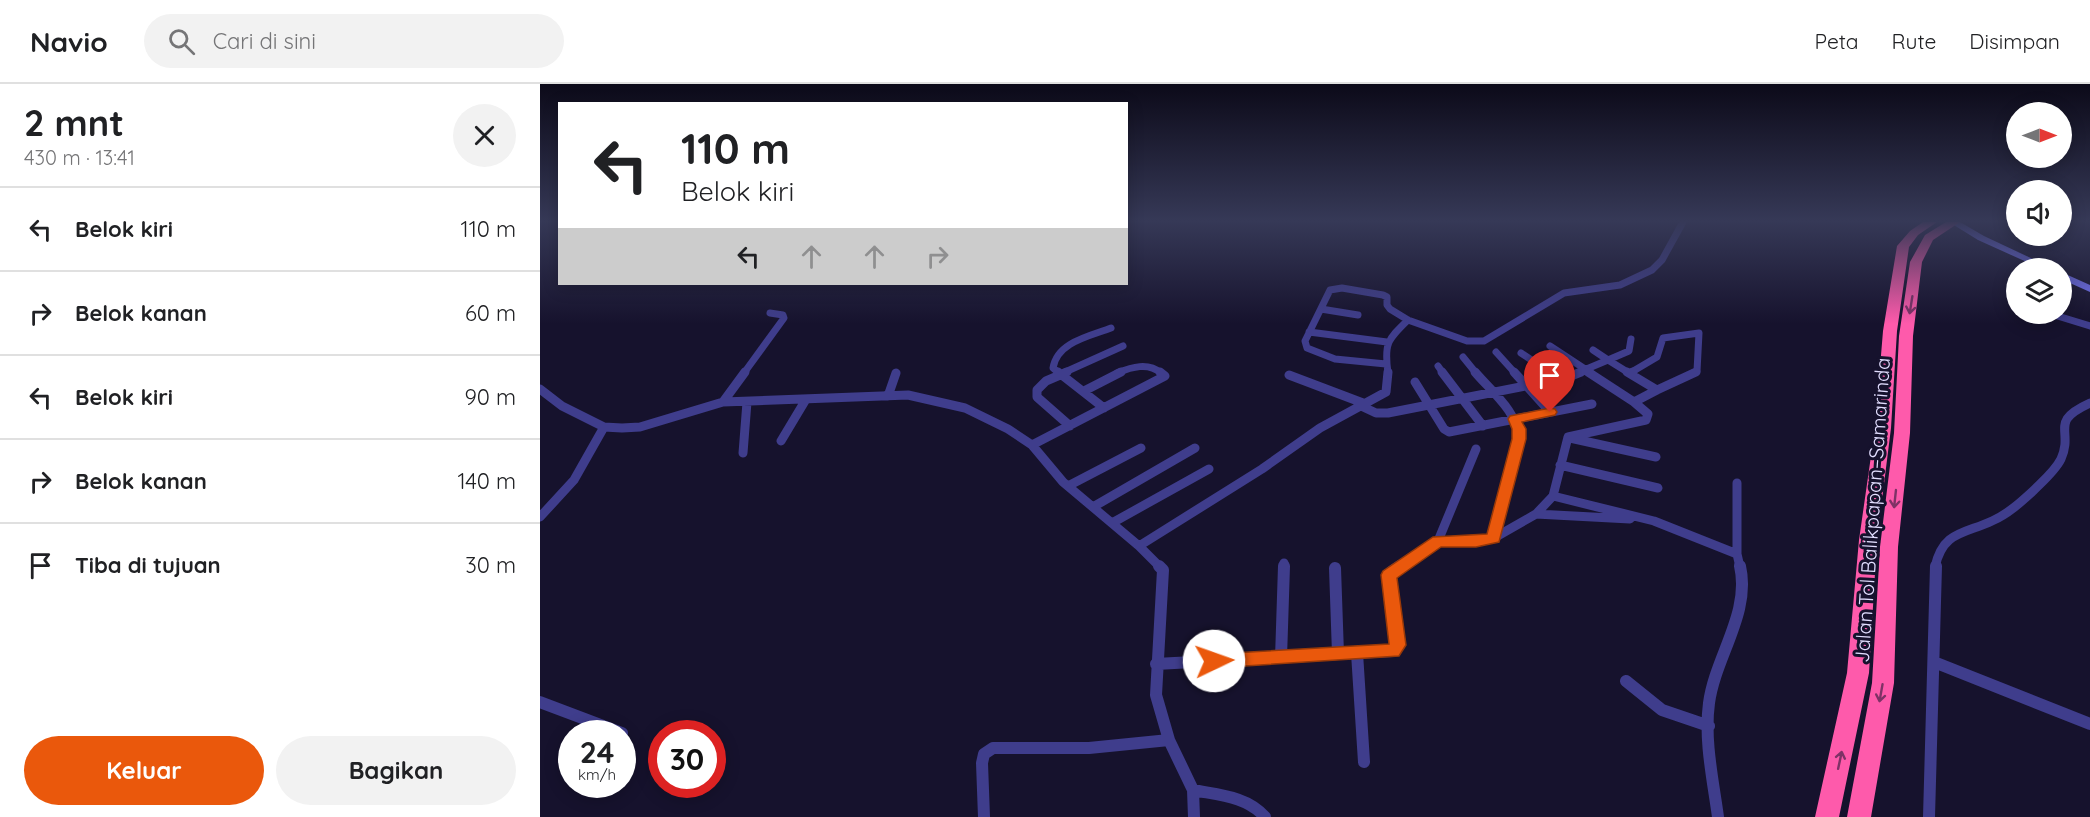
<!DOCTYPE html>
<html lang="id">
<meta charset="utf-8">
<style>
:root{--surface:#fff;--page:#f2f2f2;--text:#202124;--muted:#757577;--line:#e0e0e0;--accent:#ea580c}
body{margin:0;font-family:Quicksand,sans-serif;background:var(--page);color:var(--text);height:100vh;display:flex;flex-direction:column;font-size:22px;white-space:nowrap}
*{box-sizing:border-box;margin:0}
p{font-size:20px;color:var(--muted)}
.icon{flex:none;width:33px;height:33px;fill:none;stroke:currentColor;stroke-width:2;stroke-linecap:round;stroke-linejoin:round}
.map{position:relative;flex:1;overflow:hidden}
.sheet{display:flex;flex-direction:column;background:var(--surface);width:540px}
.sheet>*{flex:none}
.top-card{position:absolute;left:18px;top:18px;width:570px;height:183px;border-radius:0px;box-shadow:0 3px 15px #0003;background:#fff;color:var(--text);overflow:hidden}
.needle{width:39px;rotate:90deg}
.controls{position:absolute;left:1466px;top:18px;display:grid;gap:12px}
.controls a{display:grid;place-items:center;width:66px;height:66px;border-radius:50%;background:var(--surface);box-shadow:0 3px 15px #0003;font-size:30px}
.speed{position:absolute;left:18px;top:636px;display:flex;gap:12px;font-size:30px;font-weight:700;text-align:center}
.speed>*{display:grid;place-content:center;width:78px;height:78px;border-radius:50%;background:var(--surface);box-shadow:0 3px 15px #0003;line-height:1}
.speed small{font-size:15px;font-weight:400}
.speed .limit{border:9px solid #d22;background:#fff;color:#111}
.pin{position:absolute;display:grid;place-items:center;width:51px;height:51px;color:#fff;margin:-62px -26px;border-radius:50% 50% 50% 0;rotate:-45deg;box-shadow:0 0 6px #0007}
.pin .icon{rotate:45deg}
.me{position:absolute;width:66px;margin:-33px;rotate:87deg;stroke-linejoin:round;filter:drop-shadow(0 0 4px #0008)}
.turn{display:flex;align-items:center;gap:21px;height:126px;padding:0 24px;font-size:27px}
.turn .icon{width:78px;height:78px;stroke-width:2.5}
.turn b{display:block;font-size:42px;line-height:51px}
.lanes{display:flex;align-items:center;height:57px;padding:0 24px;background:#0003;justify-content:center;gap:30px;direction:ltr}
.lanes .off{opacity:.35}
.round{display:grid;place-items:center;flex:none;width:63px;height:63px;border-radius:32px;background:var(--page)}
.head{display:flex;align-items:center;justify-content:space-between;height:102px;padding:0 24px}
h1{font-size:36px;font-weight:700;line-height:45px}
.primary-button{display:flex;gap:12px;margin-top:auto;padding:12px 24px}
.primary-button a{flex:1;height:69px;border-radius:36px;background:var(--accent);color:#fff;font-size:24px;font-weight:700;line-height:69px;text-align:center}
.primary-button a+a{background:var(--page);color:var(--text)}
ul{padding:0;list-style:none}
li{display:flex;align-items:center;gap:18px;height:84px;padding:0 24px;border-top:2px solid var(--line)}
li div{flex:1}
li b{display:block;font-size:22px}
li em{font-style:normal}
header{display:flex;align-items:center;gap:36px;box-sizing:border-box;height:84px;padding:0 30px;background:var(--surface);border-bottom:2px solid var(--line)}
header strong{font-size:28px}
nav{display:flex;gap:33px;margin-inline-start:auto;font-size:21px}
.search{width:420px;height:54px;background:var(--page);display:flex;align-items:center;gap:15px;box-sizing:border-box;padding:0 21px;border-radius:33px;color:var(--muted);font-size:22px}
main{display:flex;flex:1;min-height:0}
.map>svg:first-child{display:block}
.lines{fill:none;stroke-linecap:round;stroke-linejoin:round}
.street-far2{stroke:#3f3d8c;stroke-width:7}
.street-far1{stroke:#3f3d8c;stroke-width:9}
.street{stroke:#3f3d8c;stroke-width:12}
.secondary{fill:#7776ff;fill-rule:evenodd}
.highway{fill:#fe5aab;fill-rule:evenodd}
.oneway{stroke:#7e3266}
.route{fill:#ea580c;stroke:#983908;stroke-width:1.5}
.labels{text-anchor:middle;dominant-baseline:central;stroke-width:6;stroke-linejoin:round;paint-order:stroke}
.street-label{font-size:20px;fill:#e2deff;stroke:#16122d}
</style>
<header>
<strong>Navio</strong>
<div class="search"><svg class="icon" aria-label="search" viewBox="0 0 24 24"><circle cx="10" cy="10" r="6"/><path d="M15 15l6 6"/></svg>Cari di sini</div>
<nav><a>Peta</a><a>Rute</a><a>Disimpan</a></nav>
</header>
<main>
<section class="sheet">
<div class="head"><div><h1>2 mnt</h1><p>430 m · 13:41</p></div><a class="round"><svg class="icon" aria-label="close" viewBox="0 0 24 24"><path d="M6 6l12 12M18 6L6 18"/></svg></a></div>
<ul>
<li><svg class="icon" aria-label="left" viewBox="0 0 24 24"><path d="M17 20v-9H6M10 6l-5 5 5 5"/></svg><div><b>Belok kiri</b></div><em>110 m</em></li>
<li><svg class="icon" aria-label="right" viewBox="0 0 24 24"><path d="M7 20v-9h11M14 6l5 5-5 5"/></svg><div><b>Belok kanan</b></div><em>60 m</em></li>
<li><svg class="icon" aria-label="left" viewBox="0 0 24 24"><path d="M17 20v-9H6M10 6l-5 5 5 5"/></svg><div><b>Belok kiri</b></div><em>90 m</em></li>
<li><svg class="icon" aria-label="right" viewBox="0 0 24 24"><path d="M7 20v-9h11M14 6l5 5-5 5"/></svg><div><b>Belok kanan</b></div><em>140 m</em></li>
<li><svg class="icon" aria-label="arrive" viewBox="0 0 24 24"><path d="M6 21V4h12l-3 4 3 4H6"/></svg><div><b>Tiba di tujuan</b></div><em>30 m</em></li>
</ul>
<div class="primary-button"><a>Keluar</a><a>Bagikan</a></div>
</section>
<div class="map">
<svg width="1550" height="733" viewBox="0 0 1550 733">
<rect width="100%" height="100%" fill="#16122d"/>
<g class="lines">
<!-- street-far2 -->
<path class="street-far2" d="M781 225 818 231
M1511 230 1550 242
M769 248 847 258
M1010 262 1051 289
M1053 266 1068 276 1089 267 1091 255
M956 268 975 289
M981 269 1011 289
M923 273 936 289
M846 280 795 275 767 264 765 257 790 206 802 204 843 211 847 213V221L850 225 868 236 927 257H944L1024 209 1080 201 1112 186 1122 176 1143 138
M898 282 903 289
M204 289 244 234 243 231 230 229
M519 289 513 284C517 258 550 252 571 244
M523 289 583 262
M577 289C592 283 608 278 621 289
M848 289C844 260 847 256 868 236
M1037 289 1068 276 1089 289
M1090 289 1117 273 1123 254 1159 249 1157 287 1153 289"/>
<!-- street-far1 -->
<path class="street-far1" d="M518 288 564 324
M527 288 506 297 497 306V313L530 342
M902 288 943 342
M935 288C951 307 979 329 979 355L954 454
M974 288 1010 328
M1009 288 1020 295
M1048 288 1094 318 1117 306
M1087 288 1117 306 1156 288
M1090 289 1093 288
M749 291 823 319
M875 298 904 345 909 348 1052 320
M0 305 22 322 64 343 82 344 100 343 183 318 368 311 425 324 468 345 492 361 523 398 599 462 620 483
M544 307 581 288
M348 312 356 289
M183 318 205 288
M819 321 836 329H848L1026 294 1041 288
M1030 354 1116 373
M241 357 265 317
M492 361 625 292 620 288
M203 369 207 318
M1020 381 1118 404
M1197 399V470
M528 402 601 364
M1013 412 1114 437 1197 470 1200 483
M553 423 655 364
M996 430 1090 435
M0 433 34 396 64 343
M572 439 669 385
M898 457 936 365
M599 462 722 385 780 344 846 308 848 288
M744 483V479
M858 483 898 457H936L954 454 996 430 1013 412 1028 353 1106 336 1108 330 1094 318
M1395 483C1403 447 1424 450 1452 437 1468 430 1481 418 1493 407 1503 397 1515 387 1521 375 1534 346 1508 338 1550 319"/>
<!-- street -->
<path class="street" d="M619 482 623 486 616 611 629 656 653 706 654 733
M795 484 798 570
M817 569 824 678
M741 574 744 482
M1394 578 1550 640
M616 580 853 567 857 561 849 495 851 488 860 482
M1086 597 1122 626 1169 642
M0 618 82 649
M653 706C678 711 707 712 725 733
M444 733 442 679 444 670 453 664H549L629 656
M1178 733C1173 696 1164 656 1169 619 1175 573 1211 529 1200 482
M1389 733 1396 482"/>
<!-- secondary -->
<path class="secondary" d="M1409 138H1420L1444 152 1512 184H1500L1438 156Z
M1521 188 1550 201V208L1521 195Z"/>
<!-- highway -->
<path class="highway" d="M1383 138H1397L1378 151 1369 163 1357 247 1351 344 1337 456 1329 589 1299 733H1275L1307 589 1319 456 1335 344 1343 247 1357 162 1370 147Z
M1406 138H1420L1393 156 1382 178 1373 252 1370 349 1358 463 1354 599 1331 733H1307L1332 599 1340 463 1354 349 1359 252 1370 178 1385 151Z"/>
</g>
<!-- one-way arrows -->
<defs><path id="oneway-shaft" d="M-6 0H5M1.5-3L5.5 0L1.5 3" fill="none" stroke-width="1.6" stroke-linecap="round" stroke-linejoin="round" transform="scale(1.5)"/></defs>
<g class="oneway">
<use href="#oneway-shaft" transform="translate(1371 221) rotate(99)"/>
<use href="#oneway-shaft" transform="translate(1355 415) rotate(96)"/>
<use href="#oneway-shaft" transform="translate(1341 609) rotate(100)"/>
<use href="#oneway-shaft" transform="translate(1300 676) rotate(-78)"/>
</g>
<!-- sky -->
<linearGradient id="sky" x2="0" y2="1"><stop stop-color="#0c0a19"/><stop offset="0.57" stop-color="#363957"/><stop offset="1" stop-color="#363957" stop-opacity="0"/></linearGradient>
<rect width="1550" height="240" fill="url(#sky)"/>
<!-- route -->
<path class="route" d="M1010 324 1015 325 1017 328 1015 331 982 338 986 345V355L959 458 936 463H901L857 494 866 561 859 572 674 584 668 582 665 577 668 572 674 570 849 560 841 491 843 487 893 453 947 450 972 355V345L968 335 970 332Z"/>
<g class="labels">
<!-- street labels -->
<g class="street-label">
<text transform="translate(1332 426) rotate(-86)">Jalan Tol Balikpapan–Samarinda</text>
</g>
</g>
</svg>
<div class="controls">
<a><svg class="needle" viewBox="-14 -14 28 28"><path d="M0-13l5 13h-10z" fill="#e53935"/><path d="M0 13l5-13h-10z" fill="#757577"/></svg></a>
<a><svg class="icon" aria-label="sound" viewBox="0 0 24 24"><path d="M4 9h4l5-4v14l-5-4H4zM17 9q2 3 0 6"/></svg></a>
<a><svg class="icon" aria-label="layers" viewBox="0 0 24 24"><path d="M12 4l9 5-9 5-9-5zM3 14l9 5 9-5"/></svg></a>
</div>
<div class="speed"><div>24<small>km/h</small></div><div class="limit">30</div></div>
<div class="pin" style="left:1010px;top:328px;background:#d93025"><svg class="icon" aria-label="arrive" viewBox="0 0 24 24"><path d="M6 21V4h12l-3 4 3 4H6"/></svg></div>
<svg class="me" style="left:674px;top:577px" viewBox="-20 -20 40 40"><circle r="19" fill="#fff"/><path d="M0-13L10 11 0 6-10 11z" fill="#ea580c"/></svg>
<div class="top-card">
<div class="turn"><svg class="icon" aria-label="left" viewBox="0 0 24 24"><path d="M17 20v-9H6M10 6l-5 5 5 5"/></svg><div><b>110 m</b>Belok kiri</div></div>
<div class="lanes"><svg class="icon" aria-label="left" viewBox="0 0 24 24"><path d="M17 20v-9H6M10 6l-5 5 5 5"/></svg><svg class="icon off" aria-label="ahead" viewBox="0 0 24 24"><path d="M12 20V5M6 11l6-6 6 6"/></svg><svg class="icon off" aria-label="ahead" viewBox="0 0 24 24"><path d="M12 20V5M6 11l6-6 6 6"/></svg><svg class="icon off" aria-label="right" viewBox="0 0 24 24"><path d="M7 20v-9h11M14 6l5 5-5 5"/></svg></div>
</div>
</div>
</main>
